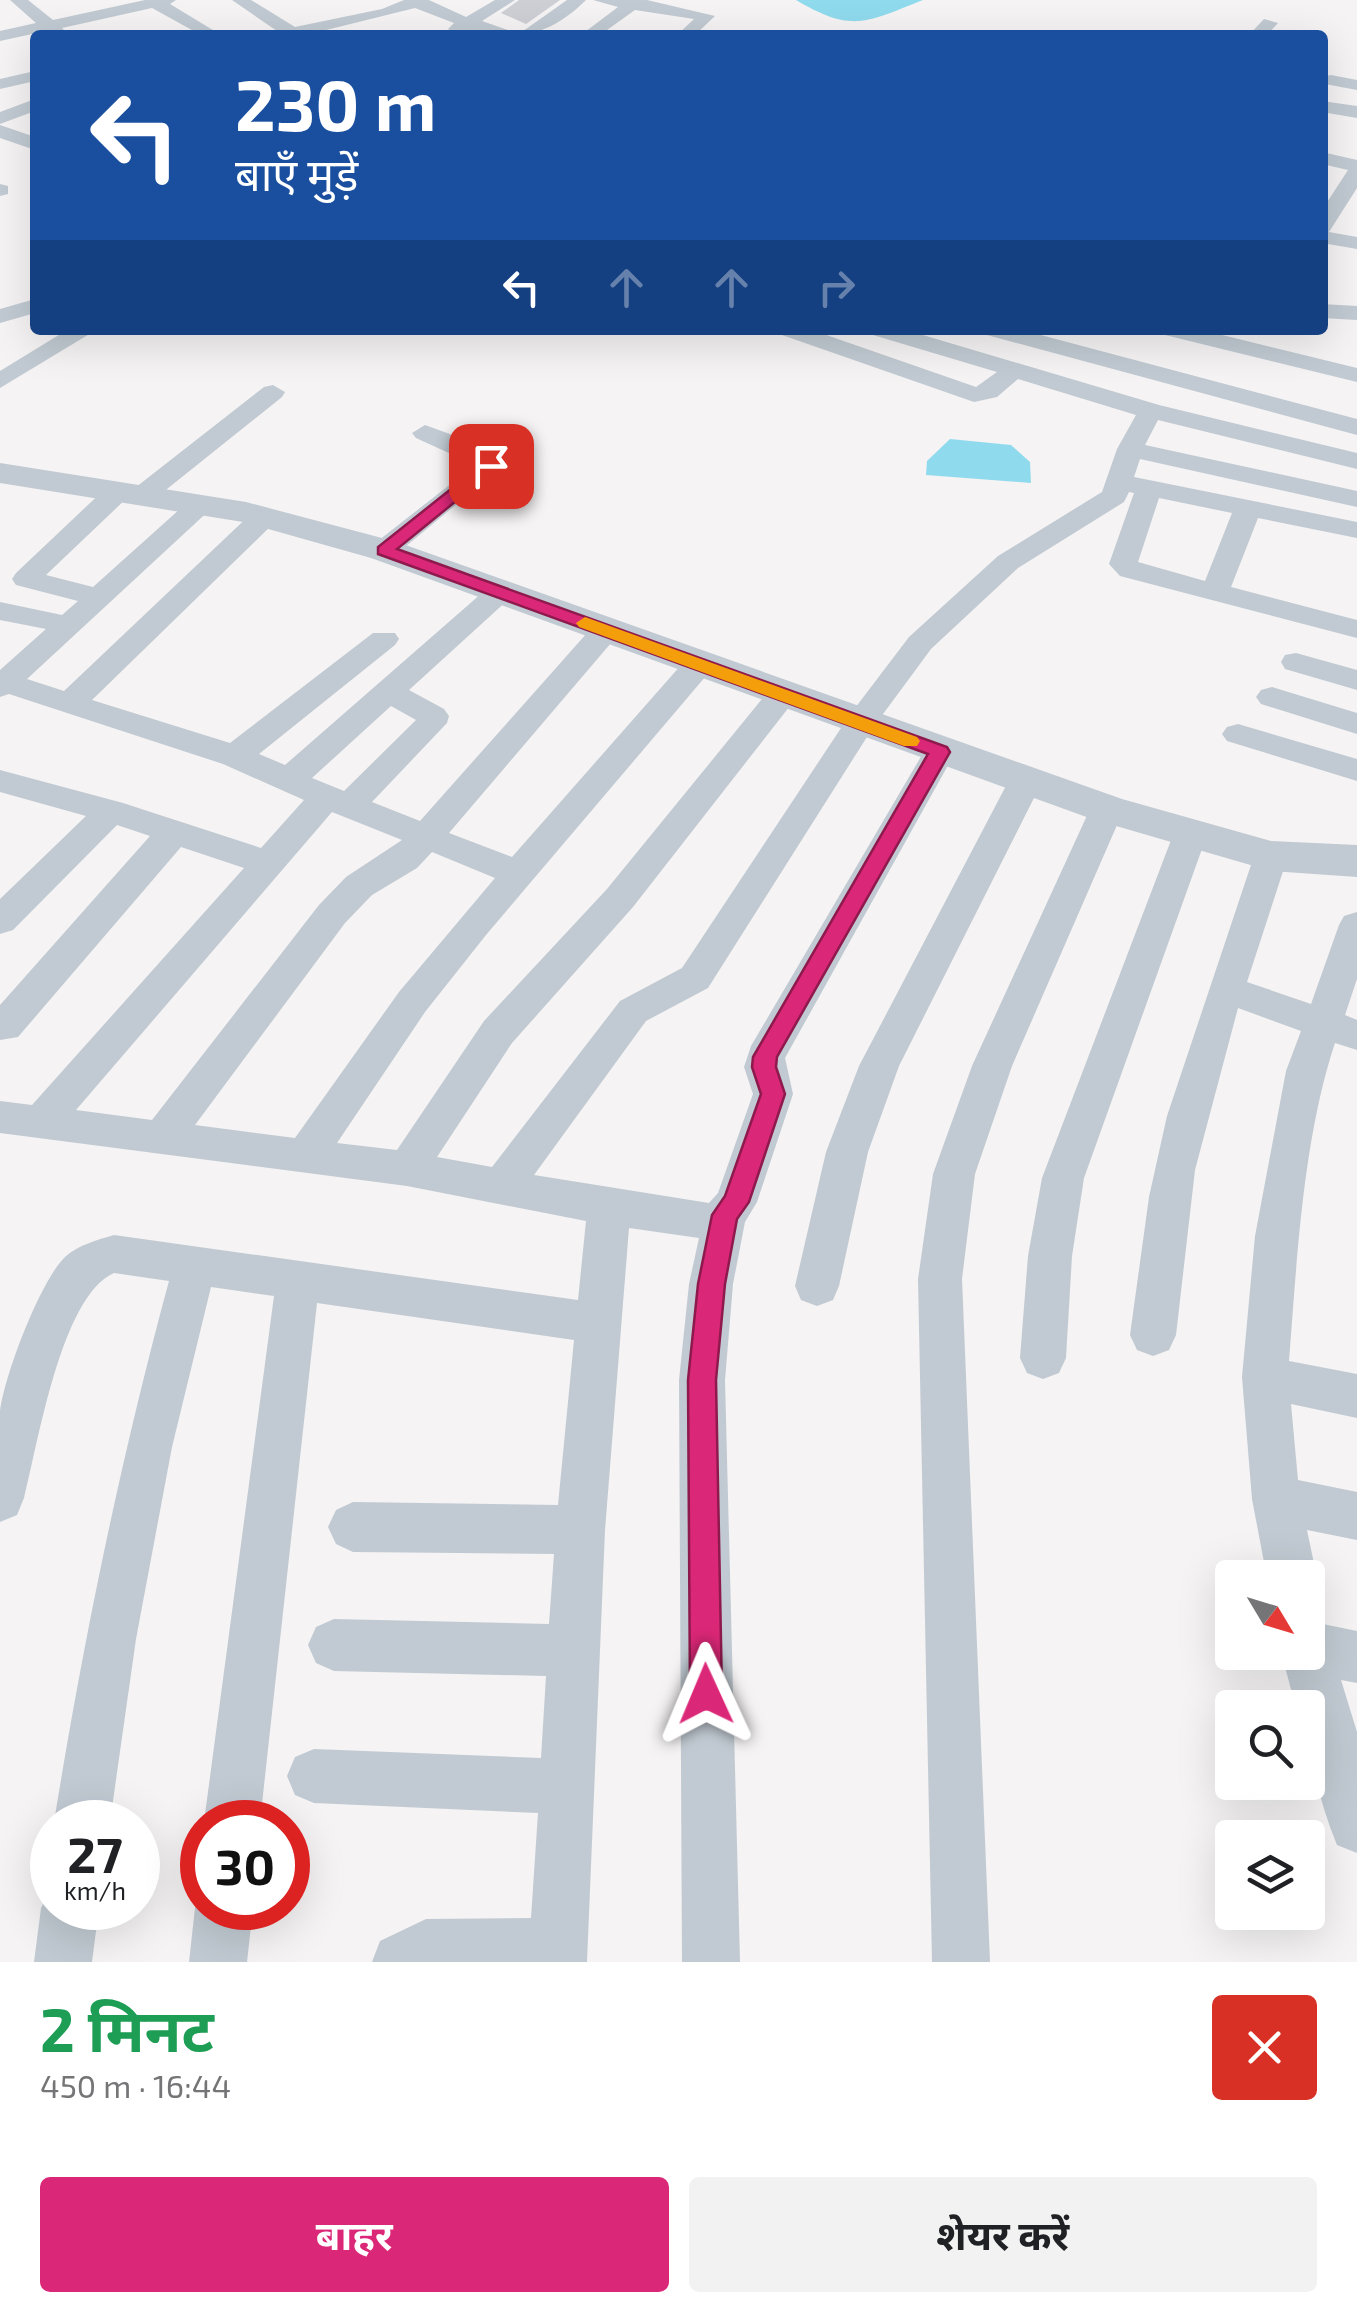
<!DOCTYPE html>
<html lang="hi">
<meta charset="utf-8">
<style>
:root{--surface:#fff;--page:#f2f2f2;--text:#202124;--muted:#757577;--accent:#db2777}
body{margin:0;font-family:"Exo 2","Noto Sans Devanagari",sans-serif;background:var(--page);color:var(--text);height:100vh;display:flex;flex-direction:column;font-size:38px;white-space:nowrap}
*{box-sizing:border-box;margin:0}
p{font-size:32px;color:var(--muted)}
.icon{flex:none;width:55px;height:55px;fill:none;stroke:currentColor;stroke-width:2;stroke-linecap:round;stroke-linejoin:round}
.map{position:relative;height:1962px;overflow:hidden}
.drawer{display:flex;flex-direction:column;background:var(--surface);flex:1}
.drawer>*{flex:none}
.top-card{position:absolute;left:30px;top:30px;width:1298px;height:305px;border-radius:10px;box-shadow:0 10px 40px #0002;background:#1a4fa0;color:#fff;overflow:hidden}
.needle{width:65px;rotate:128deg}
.buttons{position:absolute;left:1215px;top:1560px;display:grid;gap:20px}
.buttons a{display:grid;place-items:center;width:110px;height:110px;border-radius:10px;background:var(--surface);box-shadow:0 10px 40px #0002;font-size:50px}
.speed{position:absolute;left:30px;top:1800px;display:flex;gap:20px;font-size:50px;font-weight:700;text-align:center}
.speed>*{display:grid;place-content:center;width:130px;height:130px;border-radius:50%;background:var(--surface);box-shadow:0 10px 40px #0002;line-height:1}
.speed small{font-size:25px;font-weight:400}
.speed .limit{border:15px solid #d22;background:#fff;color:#111}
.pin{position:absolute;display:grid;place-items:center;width:85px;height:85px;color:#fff;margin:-42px;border-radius:20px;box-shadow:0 5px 15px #0006}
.me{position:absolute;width:110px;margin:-55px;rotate:359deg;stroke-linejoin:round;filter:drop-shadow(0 0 8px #0008)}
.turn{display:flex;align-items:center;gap:35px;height:210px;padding:0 40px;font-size:45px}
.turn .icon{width:130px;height:130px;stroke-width:2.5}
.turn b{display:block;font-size:70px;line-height:85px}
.lanes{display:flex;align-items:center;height:95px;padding:0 40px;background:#0003;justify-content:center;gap:50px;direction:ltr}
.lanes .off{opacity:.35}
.round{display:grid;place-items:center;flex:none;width:105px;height:105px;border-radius:10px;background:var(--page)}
.head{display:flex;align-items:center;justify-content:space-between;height:170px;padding:0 40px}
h1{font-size:60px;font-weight:700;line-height:75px;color:#1e9e55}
.cta{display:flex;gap:20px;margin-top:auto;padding:20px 40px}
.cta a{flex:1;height:115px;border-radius:10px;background:var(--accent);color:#fff;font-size:40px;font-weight:700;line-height:115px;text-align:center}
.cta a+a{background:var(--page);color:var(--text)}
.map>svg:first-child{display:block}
.water{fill:#90daee}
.building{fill:#cdcfd5}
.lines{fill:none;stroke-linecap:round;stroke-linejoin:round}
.minor{fill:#c1cad2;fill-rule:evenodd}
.tertiary{fill:#c1cad2;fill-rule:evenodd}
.route{fill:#db2777;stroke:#8e194d;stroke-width:2.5}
.slow{fill:#f59e0b}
</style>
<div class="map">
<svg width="1357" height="1962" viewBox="0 0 1357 1962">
<rect width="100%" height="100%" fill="#f5f3f3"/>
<!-- water -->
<path class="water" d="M796 0H923C865 23 852 33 796 0Z
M950 439 1011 445 1030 462 1031 483 926 475 927 461Z"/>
<!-- building -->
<path class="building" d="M519 0H560L526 24 501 13Z"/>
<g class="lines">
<!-- minor -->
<path class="minor" d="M10 0H28L53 20 145 0H176L170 4 221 35H201L152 8 62 28 69 35H51L46 31 0 41V31L36 23Z
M232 0H251L295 27 382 9 404 0H429L466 17 495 0H515L482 21 519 34 567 0H586C560 26 531 40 494 35 475 33 476 28 456 34L448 29 454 23 415 8 306 35H274L277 31Z
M593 0H647L715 16 695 35H677L694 19 635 10 600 35H581L618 7Z
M1264 19 1278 23 1267 35H1249Z
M35 71V81L0 89V79Z
M1331 75 1357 80V90L1325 84V76Z
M35 99V111L0 124V112Z
M1322 101 1357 106V118L1322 112Z
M0 125 35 137V150L0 138Z
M1322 152 1357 160V188L1329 232 1357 237V249L1322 243V210L1348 170 1322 164Z
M0 184 8 186V194L0 196Z
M35 299V313L0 323V309Z
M1322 304 1357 306V320L1322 318Z
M67 330H96L0 388V371Z
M778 330H812L976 387 997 372 873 335 869 330H906L1159 405 1357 453V469L1158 420 1145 445 1357 491V507L1140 459 1134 477 1357 522V538L1258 518 1231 587 1357 620V638L1120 576 1109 564 1134 493 1129 492 1124 502 1018 568 931 649 872 729 708 988 646 1021 534 1175 709 1203 718 1193 753 1094 744 1067 751 1046 929 743 940 740 951 743 956 751 785 1058 793 1094 757 1202 745 1222 733 1284 725 1380 740 1962H682L679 1380 689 1284 699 1238 629 1228 605 1530 587 1962H372L380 1941 426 1919 531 1918 538 1813 314 1803 295 1795 287 1776 295 1757 314 1749 541 1758 546 1676 334 1671 316 1663 308 1645 316 1627 334 1619 549 1624 554 1554 353 1552 336 1544 328 1527 336 1510 353 1502 558 1505 574 1340 317 1303 260 1822H204L274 1296 211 1287 172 1447 136 1639 110 1822H54C84 1637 120 1462 169 1281L114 1273C61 1296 38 1444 24 1498L17 1515 0 1522C0 1486 0 1449 0 1413 3 1379 40 1281 65 1257 78 1245 97 1240 114 1235L578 1300 586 1221 407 1186 0 1133V1101L32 1105 244 868 181 847 18 1037 0 1040V1005L150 836 117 825 13 930 0 934V899L86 816 0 792V770L123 803 261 848 304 800 223 764 9 694 0 697V670L46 629 0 620V602L62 615 78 601 16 585 12 579 16 573 108 486 118 484 131 491 264 387 273 385 285 392 282 397 152 501 142 503 129 496 46 575 93 587 190 500 200 498 214 506 27 679 64 691 255 510H275L279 516 275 522 92 700 230 743 373 633H395L399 639 395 645 259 754 285 765 490 586H510L515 592 510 598 409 690 444 709 449 716 447 723 372 802 420 821 595 624H617L621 630 617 636 449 833 512 857 689 656H711L715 663 711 670 486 935 425 1012 337 1143 397 1150 484 1021 607 889 771 688H793L798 695 793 702 633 907 512 1043 437 1157 492 1167 620 1001 682 968 849 716 909 637 998 556 1102 492 1117 449 1136 415 1018 379 997 397 974 402 782 335ZM1159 498 1232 513 1205 581 1138 562ZM391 706 416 720 344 791 312 778ZM332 812 402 840 346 877 319 905 152 1120 76 1110ZM432 852 495 878 399 992 295 1138 195 1125 345 923 372 895 417 868Z
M983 330H1022L1357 419V435L987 335Z
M1161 330H1202L1357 368V382L1165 335Z
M425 425 488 448 504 465 394 556H374L370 550 374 544 475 465 416 438 412 433Z
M1296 653 1357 670V690L1285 669 1281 662 1285 655Z
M1272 687 1357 713V734L1261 704 1256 697 1261 690Z
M1238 724 1357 759V781L1227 741 1222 734 1227 727Z
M1025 771 1037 774 1042 782 899 1066 868 1152 839 1286 833 1300 817 1306 801 1300 795 1286 826 1152 859 1066 1008 782 1013 774Z
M1107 798 1119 801 1124 809 1012 1066 975 1174 962 1279 990 1962H932L918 1279 933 1174 972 1066 1090 809 1095 801Z
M1190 823 1202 827 1207 835 1084 1178 1072 1256 1066 1358 1059 1373 1043 1379 1027 1373 1020 1358 1028 1256 1042 1178 1173 835 1178 827Z
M1271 844 1283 847 1288 856 1247 982 1311 1004 1339 925 1344 916 1357 912V979L1345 1015 1357 1020V1050L1335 1043C1303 1139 1297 1259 1289 1361L1357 1374V1418L1291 1404 1298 1480 1357 1492V1540L1307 1530 1317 1578 1308 1597V1578H1267L1252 1499 1242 1377 1255 1236 1286 1071 1301 1031 1238 1008 1195 1170 1176 1335 1169 1350 1153 1356 1137 1350 1130 1335 1149 1197 1167 1116 1254 856 1259 847Z
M1308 1621 1357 1631V1683L1341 1680 1357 1732V1853L1337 1845C1319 1801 1308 1755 1308 1708H1296L1281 1652H1308Z
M52 1886V1908H99L92 1962H34L41 1908Z
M202 1890V1908H253L247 1962H189L195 1908Z"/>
<!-- tertiary -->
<path class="tertiary" d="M0 463 246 502 397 542 1122 799 1271 841 1357 845V877L1271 871 1092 819 371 558 243 522 0 483Z"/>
</g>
<!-- route -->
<path class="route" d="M485 462 499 466 397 549 947 747 950 752 777 1057 776 1067 785 1094 749 1202 737 1219 725 1284 716 1380 722 1694 717 1705 706 1710 694 1705 690 1694 688 1380 698 1284 712 1215 725 1196 761 1094 752 1067 753 1057 928 754 378 554V547Z"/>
<!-- slow -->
<path class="slow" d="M585 617 917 737 920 741 917 746H904L579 627 576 623Z"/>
</svg>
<div class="buttons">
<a><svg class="needle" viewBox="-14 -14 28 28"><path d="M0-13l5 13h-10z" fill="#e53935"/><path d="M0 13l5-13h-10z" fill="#757577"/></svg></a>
<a><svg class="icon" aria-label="search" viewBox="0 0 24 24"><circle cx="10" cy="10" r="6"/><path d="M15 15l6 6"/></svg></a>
<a><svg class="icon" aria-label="layers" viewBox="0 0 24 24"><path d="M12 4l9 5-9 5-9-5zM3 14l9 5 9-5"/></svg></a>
</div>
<div class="speed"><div>27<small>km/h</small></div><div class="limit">30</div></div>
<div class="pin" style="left:491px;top:466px;background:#d93025"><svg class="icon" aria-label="arrive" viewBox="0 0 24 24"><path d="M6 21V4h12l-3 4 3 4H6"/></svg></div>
<svg class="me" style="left:706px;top:1694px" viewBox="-20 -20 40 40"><path d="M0-17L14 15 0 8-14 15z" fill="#db2777" stroke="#fff" stroke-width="4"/></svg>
<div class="top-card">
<div class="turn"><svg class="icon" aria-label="left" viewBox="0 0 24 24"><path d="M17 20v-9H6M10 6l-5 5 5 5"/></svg><div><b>230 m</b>बाएँ मुड़ें</div></div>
<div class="lanes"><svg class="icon" aria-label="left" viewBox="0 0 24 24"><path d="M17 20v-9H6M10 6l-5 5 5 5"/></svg><svg class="icon off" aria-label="ahead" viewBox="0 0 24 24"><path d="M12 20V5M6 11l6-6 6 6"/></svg><svg class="icon off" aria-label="ahead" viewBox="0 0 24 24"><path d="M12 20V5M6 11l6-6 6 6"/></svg><svg class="icon off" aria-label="right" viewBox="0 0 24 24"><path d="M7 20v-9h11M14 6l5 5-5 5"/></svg></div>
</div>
</div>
<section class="drawer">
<div class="head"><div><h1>2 मिनट</h1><p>450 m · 16:44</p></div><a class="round" style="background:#d93025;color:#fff"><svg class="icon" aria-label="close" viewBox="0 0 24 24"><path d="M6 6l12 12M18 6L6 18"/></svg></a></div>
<div class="cta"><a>बाहर</a><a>शेयर करें</a></div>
</section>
